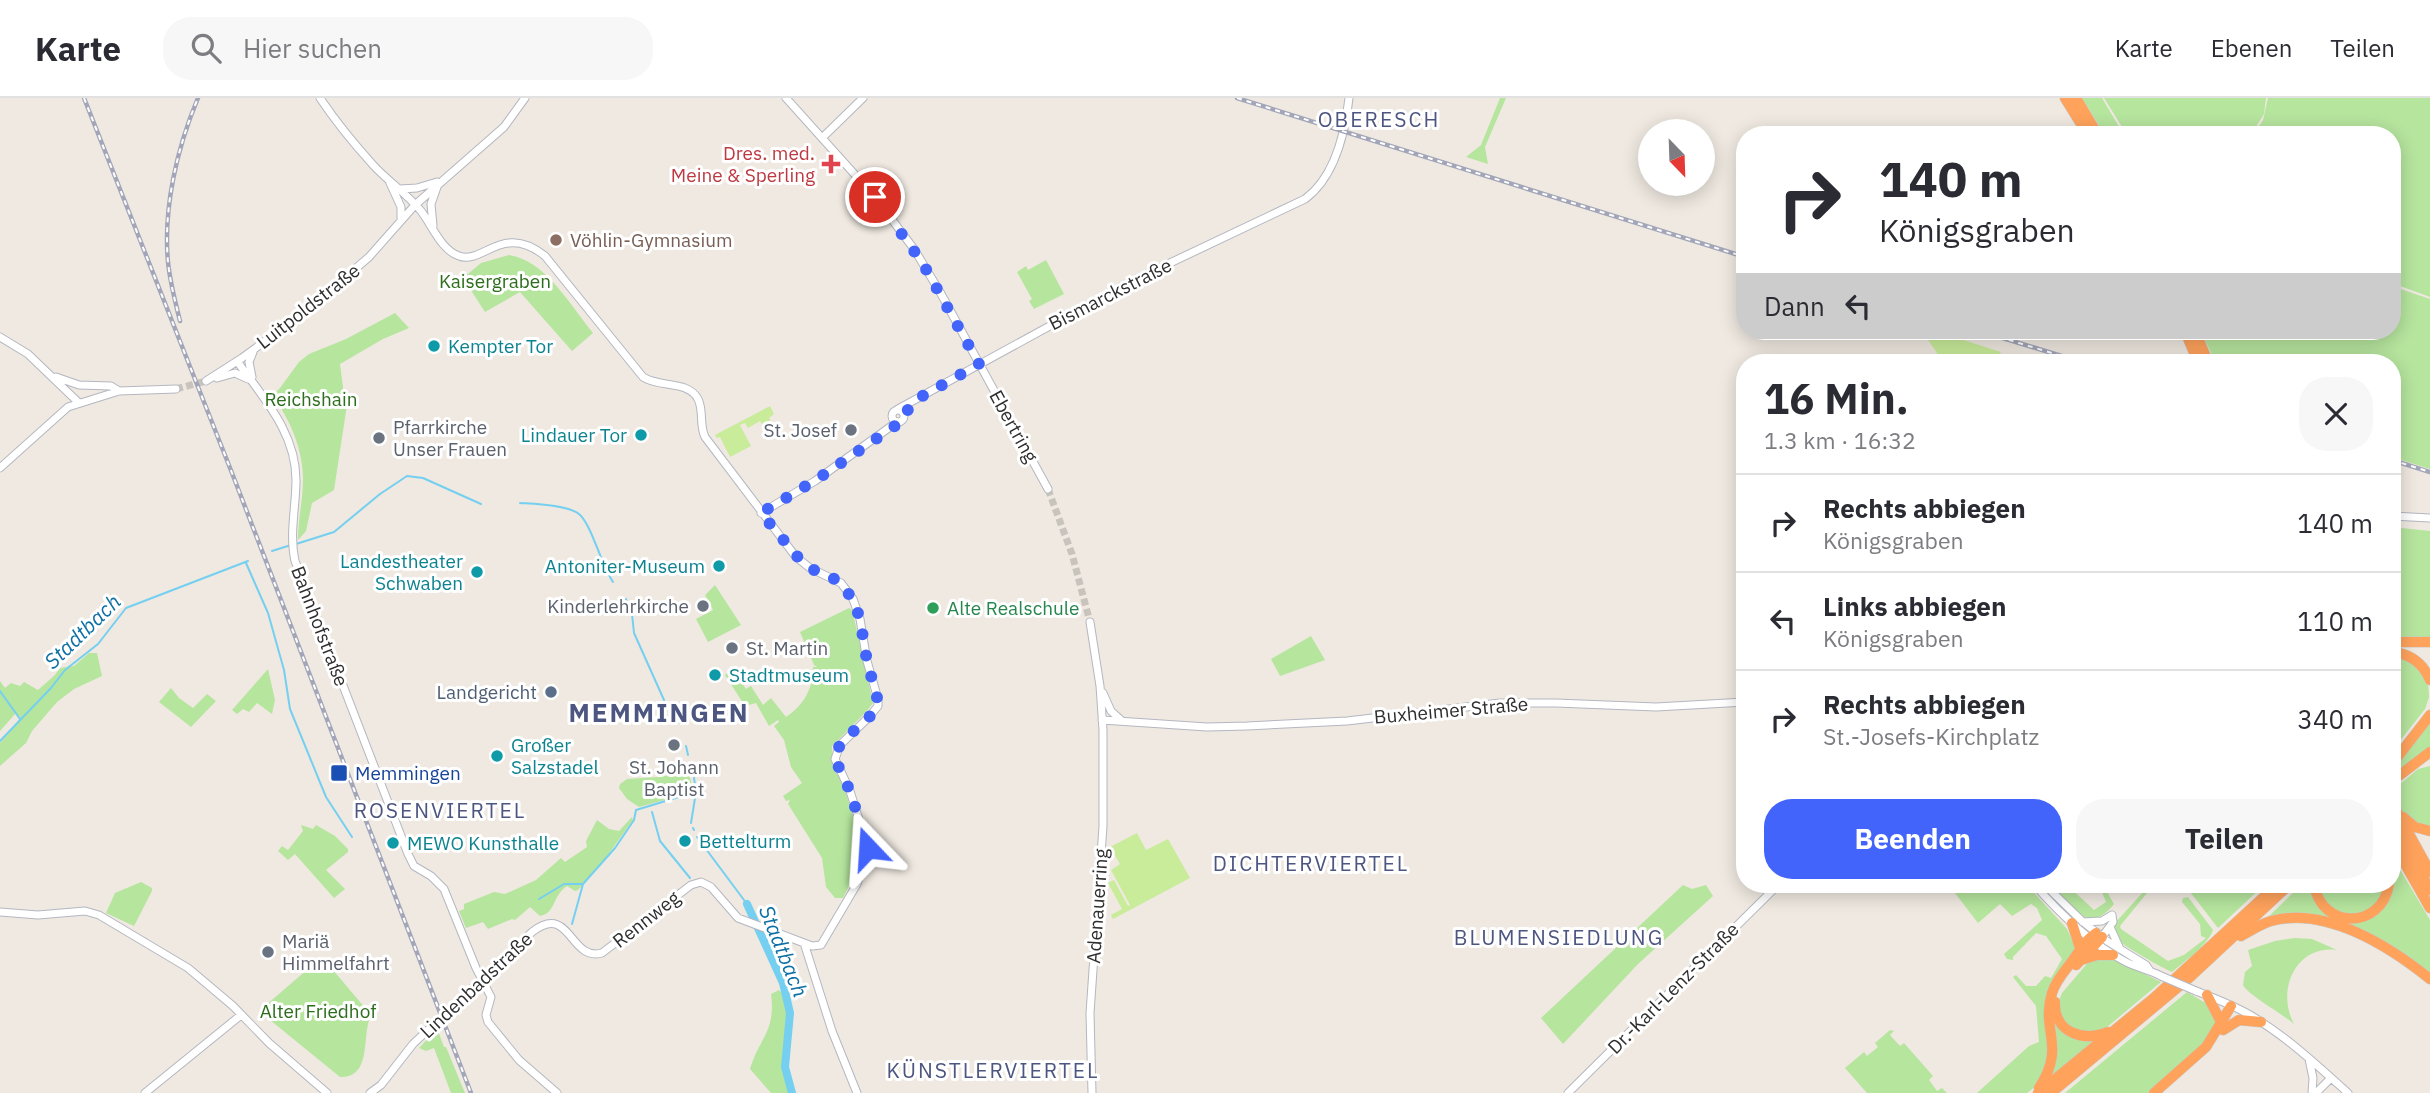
<!DOCTYPE html>
<html lang="de">
<meta charset="utf-8">
<style>
:root{--surface:#fff;--page:#f7f7f7;--text:#2b2b33;--muted:#7c7c81;--line:#e1e1e2;--accent:#4264fb}
body{margin:0;font-family:"IBM Plex Sans",sans-serif;background:var(--page);color:var(--text);height:100vh;display:flex;flex-direction:column;font-size:26px;white-space:nowrap}
*{box-sizing:border-box;margin:0}
p{font-size:23px;color:var(--muted)}
.icon{flex:none;width:38px;height:38px;fill:none;stroke:currentColor;stroke-width:2;stroke-linecap:round;stroke-linejoin:round}
.map{position:relative;flex:1;overflow:hidden}
.sheet{position:absolute;left:1736px;top:256px;width:665px;height:539px;display:flex;flex-direction:column;background:var(--surface);border-radius:28px;box-shadow:0 4px 18px #0003}
.sheet>*{flex:none}
.banner{position:absolute;left:1736px;top:28px;width:665px;height:214px;border-radius:28px;box-shadow:0 4px 18px #0003;background:#fff;color:var(--text);overflow:hidden}
.needle{width:46px;rotate:157deg}
.controls{position:absolute;left:1638px;top:21px;display:grid;gap:14px}
.controls a{display:grid;place-items:center;width:77px;height:77px;border-radius:50%;background:var(--surface);box-shadow:0 4px 18px #0003;font-size:35px}
.pin{position:absolute;display:grid;place-items:center;width:60px;height:60px;color:#fff;margin:-30px;border:4px solid #fff;border-radius:50%;box-shadow:0 2px 7px #0007}
.me{position:absolute;width:77px;margin:-38px;rotate:340deg;stroke-linejoin:round;filter:drop-shadow(0 0 5px #0008)}
.turn{display:flex;align-items:center;gap:24px;height:147px;padding:0 28px;font-size:32px}
.turn .icon{width:91px;height:91px;stroke-width:2.5}
.turn b{display:block;font-size:49px;line-height:60px}
.then{display:flex;align-items:center;height:66px;padding:0 28px;background:#0003;gap:14px;font-size:26px}
.round{display:grid;place-items:center;flex:none;width:74px;height:74px;border-radius:28px;background:var(--page)}
.headline{display:flex;align-items:center;justify-content:space-between;height:119px;padding:0 28px}
h1{font-size:42px;font-weight:700;line-height:52px}
.action{display:flex;gap:14px;margin-top:auto;padding:14px 28px}
.action a{flex:1;height:80px;border-radius:28px;background:var(--accent);color:#fff;font-size:28px;font-weight:700;line-height:80px;text-align:center}
.action a+a{background:var(--page);color:var(--text)}
ul{padding:0;list-style:none}
li{display:flex;align-items:center;gap:21px;height:98px;padding:0 28px;border-top:2px solid var(--line)}
li div{flex:1}
li b{display:block;font-size:26px}
li em{font-style:normal}
header{display:flex;align-items:center;gap:42px;box-sizing:border-box;height:98px;padding:0 35px;background:var(--surface);border-bottom:2px solid var(--line)}
header strong{font-size:33px}
nav{display:flex;gap:38px;margin-inline-start:auto;font-size:24px}
.search{width:490px;height:63px;background:var(--page);display:flex;align-items:center;gap:18px;box-sizing:border-box;padding:0 24px;border-radius:28px;color:var(--muted);font-size:26px}
.map>svg:first-child{display:block}
.green{fill:#b6e59e}
.pitch{fill:#c9ec9a}
.lines{fill:none;stroke-linecap:round;stroke-linejoin:round}
.stream{stroke:#75cff0;stroke-width:2}
.river{stroke:#75cff0;stroke-width:8}
.secondary-tunnel{stroke:#c8c4bd;stroke-width:7;stroke-dasharray:7 3.5;stroke-linecap:butt}
.secondary-casing{stroke:#b4b7c1;stroke-width:9}
.highway-casing{stroke:#c9c9c9;stroke-width:11}
.secondary{stroke:#fff;stroke-width:7}
.highway{stroke:#ffa35c;stroke-width:10}
.rail-casing{stroke:#a3a6b8;stroke-width:4.5}
.rail{stroke:#fff;stroke-width:2;stroke-dasharray:5;stroke-linecap:butt}
.secondary-bridge-casing{stroke:#b4b7c1;stroke-width:9;stroke-linecap:butt}
.secondary-bridge{stroke:#fff;stroke-width:7}
.route{stroke:#4264fb;stroke-width:12;stroke-dasharray:0 21.6}
.health-dot{fill:#e0444e;stroke:#fff;stroke-width:2.5}
.education-dot{fill:#8d6e63;stroke:#fff;stroke-width:2.5}
.culture-dot{fill:#0f9aa8;stroke:#fff;stroke-width:2.5}
.worship-dot{fill:#6b7280;stroke:#fff;stroke-width:2.5}
.leisure-dot{fill:#2e9e5b;stroke:#fff;stroke-width:2.5}
.service-dot{fill:#5c6f8a;stroke:#fff;stroke-width:2.5}
.transit-dot{fill:#1a4fb4;stroke:#fff;stroke-width:2.5}
.labels{text-anchor:middle;dominant-baseline:central;stroke-width:6;stroke-linejoin:round;paint-order:stroke}
.health-label{font-size:19px;fill:#be3a42;stroke:#fff;text-anchor:end}
.education-label{font-size:19px;fill:#785e54;stroke:#fff;text-anchor:start}
.park-label{font-size:19px;fill:#2c6e1b;stroke:#fff}
.street-label{font-size:19px;fill:#2e2e2e;stroke:#fff}
.culture-label{font-size:19px;fill:#0d838f;stroke:#fff;text-anchor:start}
.worship-label{font-size:19px;fill:#5b616d;stroke:#fff;text-anchor:start}
.leisure-label{font-size:19px;fill:#27864d;stroke:#fff;text-anchor:start}
.service-label{font-size:19px;fill:#4e5e75;stroke:#fff;text-anchor:end}
.transit-label{font-size:19px;fill:#164399;stroke:#fff;text-anchor:start}
.neighbourhood-label{font-size:21px;letter-spacing:2px;fill:#4d5680;stroke:#fff}
.water-label{font-size:21px;font-style:italic;fill:#0d6fa3;stroke:#fff}
.district-label{font-size:26px;font-weight:bold;letter-spacing:2px;fill:#4d5680;stroke:#fff}
</style>
<header>
<strong>Karte</strong>
<div class="search"><svg class="icon" aria-label="search" viewBox="0 0 24 24"><circle cx="10" cy="10" r="6"/><path d="M15 15l6 6"/></svg>Hier suchen</div>
<nav><a>Karte</a><a>Ebenen</a><a>Teilen</a></nav>
</header>
<div class="map">
<svg width="2430" height="995" viewBox="0 0 2430 995">
<rect width="100%" height="100%" fill="#efe9e1"/>
<!-- green -->
<path class="green" d="M1500 0H1506L1485 49 1488 66 1466 59 1481 47Z
M2082 0H2102L2124 37H2105Z
M2104 0H2266L2264 16 2251 37H2127Z
M2268 0H2430V199L2392 185V37H2253L2263 22Z
M509 157C545 162 571 208 593 235L572 253 520 194 485 214 463 180 481 165Z
M1046 162 1064 196 1034 211 1029 203 1032 201 1017 174 1026 168 1028 172Z
M2392 188 2430 201V371L2392 359V264H2215L2201 233H2392Z
M395 215 409 230 383 241 340 266 343 289 342 306 347 307 334 392 312 405 306 433 298 442C298 422 303 401 303 381 303 352 290 320 272 298L280 290 299 264 309 256 346 241Z
M2392 429 2430 433V541H2392Z
M715 487 741 527 708 544 696 521 713 512 705 497Z
M849 510 852 512 854 520 873 605 866 614 832 648 833 667 844 689 862 747 859 768 843 800H835L826 789 822 760 788 706 790 702 786 703 783 698 802 685 791 669 784 642 774 628 779 624 778 622 769 628 756 605 745 608 725 577 732 571 746 591 751 588 763 607 771 600 786 619C804 607 813 591 813 569H817L814 567 800 534Z
M1311 538 1325 562 1280 578 1271 561Z
M89 555H97L102 578 74 591 57 604 32 633 26 645 0 668V645L15 628 20 619 16 615 0 633V583L5 590 11 585 20 588 24 584 38 592 55 577 60 570 74 568Z
M2392 557 2415 565 2428 584 2429 599 2425 611 2392 653Z
M268 571 275 602 272 616 257 605 249 614 243 611 237 616 232 612Z
M171 590 179 600 193 610 207 596 216 603 191 629 159 604Z
M2430 623V649L2392 678V671Z
M2430 668V730C2410 728 2398 710 2393 692L2418 671Z
M688 673 694 694 639 709 627 701 619 690 620 686 627 681 657 679Z
M632 719 633 722 602 765 578 792 575 793 567 788C552 798 556 815 540 818L530 809 515 822 512 821 488 831 483 824 466 830 459 813 464 811V806L494 794 505 796 536 782 561 760 565 764 587 749 586 743 597 722 609 731 619 733Z
M301 727 313 731 316 727 335 738 348 751V754L326 772 345 791 334 800 295 756 288 762 278 753 282 748 288 752 303 733Z
M2392 768H2398L2430 822V878L2330 822 2264 823 2302 786H2311L2318 807 2359 823 2392 786Z
M141 784 152 790V793L134 828 106 815 115 795Z
M1948 786H2026L2067 831 2075 849 2073 856 2057 877 2051 958 2035 989 2027 995H1977L2029 948 2039 944 2036 908 2013 879 2016 877 2026 888H2036L2045 878 2051 880 2062 861 2046 838 2036 835 2013 859V862L2007 861 2004 856 2042 822 2037 810 2031 806 2012 818 2000 806 1978 825Z
M2049 786H2066L2094 812 2106 804 2102 794 2106 792 2114 806C2086 841 2071 804 2049 786Z
M2184 786H2265L2218 830Z
M2317 786H2386C2381 815 2340 830 2322 802 2320 797 2318 791 2317 786Z
M1683 787 1692 791 1706 787 1713 798 1638 866 1563 946 1541 920Z
M2144 793 2147 795 2120 828 2121 831 2168 863 2184 857 2206 840 2201 838 2200 826 2182 804 2183 800 2188 799 2213 832C2207 848 2185 863 2172 874 2164 871 2122 847 2118 842 2116 839 2115 835 2113 831L2116 824Z
M2295 840 2312 841 2337 852C2295 847 2276 893 2294 926 2283 916 2248 897 2243 887L2245 874 2252 868 2248 852 2275 843Z
M322 859 371 917C361 937 373 980 340 979L259 913Z
M2112 860 2161 884 2101 934 2075 935 2060 920 2059 902 2062 895 2091 861Z
M779 892C797 912 781 943 783 968 784 977 788 986 790 995H771L750 971C759 940 776 934 771 896Z
M2187 894 2209 907 2217 925 2198 955 2151 995H2065Z
M2052 916 2060 927 2098 940 2049 980 2057 952Z
M436 932 438 933 444 949H446L465 995H451L434 950 426 953 419 950Z
M1890 932 1894 933 1890 937 1900 948 1904 945 1933 978 1929 982 1937 993 1942 990 1947 995H1867L1845 970 1864 954 1867 958 1878 949 1875 945Z"/>
<!-- pitch -->
<path class="pitch" d="M1922 233H1935L2001 254 1995 264H1943Z
M770 308 774 316 769 320 771 324 763 328 760 323 748 330 745 325 740 327 751 348 730 359 720 339 717 340 715 337Z
M1137 735 1146 752 1168 741 1190 780 1113 821 1111 817 1122 811 1108 785 1114 782 1128 808 1130 807 1111 772 1120 766 1110 749Z"/>
<g class="lines">
<!-- stream -->
<path class="stream" d="M520 405C535 406 568 407 579 416 592 427 601 467 613 484
M296 446 334 434 380 396 407 378 423 380 481 406
M272 453 291 447
M246 465 268 515 284 572 290 611 326 699 352 739
M626 501 632 516 634 535 664 602
M0 593 20 621
M673 613 680 625
M0 643 51 590 65 572 98 546 126 510 248 463
M686 648 688 657
M683 698 695 695
M652 714 660 743 690 780
M691 725 696 694 694 680
M693 730 694 732
M697 739 747 806
M539 801 564 786H582
M572 826 583 786 615 750 634 722 636 712 682 698"/>
<!-- river -->
<path class="river" d="M747 806 783 885 790 915 785 969 792 995"/>
<!-- secondary-tunnel -->
<path class="secondary-tunnel" d="M176 291 206 283
M1048 391 1072 456 1090 524"/>
<defs>
<path id="secondary" d="M320 0C336 24 355 47 374 68 389 84 407 96 421 113 432 127 441 152 459 158 483 167 503 124 545 158L643 279C659 290 688 282 698 301 704 313 699 327 705 339L796 459 810 470 841 485 853 501 860 521 867 563 878 601V608L869 619 840 647 835 661 850 693 868 750 857 786 821 847 812 848 738 820 711 789 701 784 691 787 602 855C569 864 571 804 532 834L413 946 381 987 370 995
M786 0 875 99 914 151 940 194 1048 391
M823 39 863 0
M390 85 401 109V122
M400 91 417 90 437 84
M433 128 431 106 437 89
M0 239 28 256 79 305
M237 263C263 300 296 334 296 382 296 409 289 436 295 463L408 756 414 768 431 778 444 791 476 870 491 899 486 917 488 924 519 962 557 995
M56 279 79 287 111 288 119 293
M252 279 249 264 253 254
M217 280 235 275 248 281
M206 283 242 260 302 216 369 159 415 107 504 29 525 0
M898 311 1132 183 1305 101C1335 79 1345 35 1349 0
M892 318a6 6 0 1 1 12 0a6 6 0 1 1-12 0Z
M0 370 68 309 119 293 176 291
M761 415 815 383 897 324
M2392 418 2430 420
M1090 524 1100 588 1103 632V728L1090 915 1092 995
M1103 595 1111 613 1121 622
M1102 622 1207 629 1247 628 1347 623 1500 605H1556L1656 609 1745 604
M2034 786C2060 816 2090 845 2126 864 2138 870 2150 872 2161 878
M2044 786 2082 823 2107 843 2146 867 2150 873
M0 814 38 817 85 813 99 817 188 870 233 908 269 945 327 995
M2083 824 2102 823 2112 817
M2110 829 2120 851
M2102 839 2113 824 2112 817
M804 845 832 933 857 995
M2196 893C2214 900 2233 907 2250 917 2286 938 2317 967 2348 995
M2309 961 2313 980 2312 995
M145 995 241 917
M1568 995 1779 786
M2316 995 2331 980"/>
<path id="highway" d="M2065 0 2088 37
M2076 0 2098 37
M2185 233 2198 264
M2195 233 2208 264
M2392 544H2430
M2392 554C2411 556 2423 565 2430 582
M2392 666 2430 617
M2392 683 2430 654
M2392 705 2430 774
M2403 719 2415 729 2430 733
M2392 723 2430 792
M2392 743 2430 810
M2314 786C2321 832 2382 832 2389 786
M2072 825 2080 850
M2241 838C2251 833 2260 826 2271 823 2326 808 2389 848 2430 881
M2081 862 2097 857H2113
M2076 867 2102 839
M2207 897 2221 924
M2055 904C2054 935 2083 944 2108 934
M2223 932 2239 922 2261 924
M2039 990C2067 948 2040 932 2052 895 2056 881 2067 871 2075 859 2082 849 2086 842 2096 835
M2038 995 2155 899 2278 786
M2051 995 2189 880 2290 786
M2154 995 2206 949 2231 908"/>
</defs>
<!-- secondary casing -->
<use href="#secondary" class="secondary-casing"/>
<!-- highway casing -->
<use href="#highway" class="highway-casing"/>
<!-- secondary -->
<use href="#secondary" class="secondary"/>
<!-- highway -->
<use href="#highway" class="highway"/>
<defs>
<path id="rail" d="M84 0 232 375 471 995
M1237 0 1745 159
M180 223C175 203 170 184 168 164 163 110 177 50 198 0
M1980 233 2081 264
M2392 362 2430 374"/>
</defs>
<!-- rail casing -->
<use href="#rail" class="rail-casing"/>
<!-- rail -->
<use href="#rail" class="rail"/>
<defs>
<path id="secondary-bridge" d="M2161 878 2196 893"/>
</defs>
<!-- secondary-bridge casing -->
<use href="#secondary-bridge" class="secondary-bridge-casing"/>
<!-- secondary-bridge -->
<use href="#secondary-bridge" class="secondary-bridge"/>
</g>
<g class="lines">
<!-- route -->
<path class="route" d="M868 750 850 693 835 661C838 635 872 628 878 603L867 563 860 521 853 501 837 482 814 472 801 463 761 415 819 380 902 323 912 304 979 266 922 164 875 99"/>
</g>
<!-- markers -->
<path class="health-dot" d="M827.5 55.5h7v7h7v7h-7v7h-7v-7h-7v-7h7z"/>
<circle class="education-dot" cx="556" cy="142" r="7"/>
<g class="culture-dot">
<circle cx="434" cy="248" r="7"/>
<circle cx="641" cy="337" r="7"/>
<circle cx="719" cy="468" r="7"/>
<circle cx="477" cy="474" r="7"/>
<circle cx="715" cy="577" r="7"/>
<circle cx="497" cy="658" r="7"/>
<circle cx="685" cy="743" r="7"/>
<circle cx="393" cy="745" r="7"/>
</g>
<g class="worship-dot">
<circle cx="851" cy="332" r="7"/>
<circle cx="379" cy="340" r="7"/>
<circle cx="703" cy="508" r="7"/>
<circle cx="732" cy="550" r="7"/>
<circle cx="674" cy="647" r="7"/>
<circle cx="268" cy="854" r="7"/>
</g>
<circle class="leisure-dot" cx="933" cy="510" r="7"/>
<circle class="service-dot" cx="551" cy="594" r="7"/>
<rect class="transit-dot" x="330" y="666" width="18" height="18" rx="3.5"/>
<g class="labels">
<!-- health labels -->
<g class="health-label">
<text x="815" y="55">Dres. med.<tspan x="815" dy="22">Meine &amp; Sperling</tspan></text>
</g>
<!-- education labels -->
<g class="education-label">
<text x="570" y="142">Vöhlin-Gymnasium</text>
</g>
<!-- park labels -->
<g class="park-label">
<text x="495" y="183">Kaisergraben</text>
<text x="311" y="301">Reichshain</text>
<text x="318" y="913">Alter Friedhof</text>
</g>
<!-- street labels -->
<g class="street-label">
<text transform="translate(1110 196) rotate(-27)">Bismarckstraße</text>
<text transform="translate(308 208) rotate(-38)">Luitpoldstraße</text>
<text transform="translate(1014 328) rotate(61)">Ebertring</text>
<text transform="translate(320 528) rotate(69)">Bahnhofstraße</text>
<text transform="translate(1451 612) rotate(-5)">Buxheimer Straße</text>
<text transform="translate(1097 808) rotate(-86)">Adenauerring</text>
<text transform="translate(646 821) rotate(-38)">Rennweg</text>
<text transform="translate(476 887) rotate(-43)">Lindenbadstraße</text>
<text transform="translate(1673 890) rotate(-45)">Dr.-Karl-Lenz-Straße</text>
</g>
<!-- culture labels -->
<g class="culture-label">
<text x="448" y="248">Kempter Tor</text>
<text x="627" y="337" text-anchor="end">Lindauer Tor</text>
<text x="463" y="463" text-anchor="end">Landestheater<tspan x="463" dy="22">Schwaben</tspan></text>
<text x="705" y="468" text-anchor="end">Antoniter-Museum</text>
<text x="729" y="577">Stadtmuseum</text>
<text x="511" y="647">Großer<tspan x="511" dy="22">Salzstadel</tspan></text>
<text x="699" y="743">Bettelturm</text>
<text x="407" y="745">MEWO Kunsthalle</text>
</g>
<!-- worship labels -->
<g class="worship-label">
<text x="393" y="329">Pfarrkirche<tspan x="393" dy="22">Unser Frauen</tspan></text>
<text x="837" y="332" text-anchor="end">St. Josef</text>
<text x="689" y="508" text-anchor="end">Kinderlehrkirche</text>
<text x="746" y="550">St. Martin</text>
<text x="674" y="669" text-anchor="middle">St. Johann<tspan x="674" dy="22">Baptist</tspan></text>
<text x="282" y="843">Mariä<tspan x="282" dy="22">Himmelfahrt</tspan></text>
</g>
<!-- leisure labels -->
<g class="leisure-label">
<text x="947" y="510">Alte Realschule</text>
</g>
<!-- service labels -->
<g class="service-label">
<text x="537" y="594">Landgericht</text>
</g>
<!-- transit labels -->
<g class="transit-label">
<text x="355" y="675">Memmingen</text>
</g>
<!-- neighbourhood labels -->
<g class="neighbourhood-label">
<text x="1379" y="21">OBERESCH</text>
<text x="440" y="712">ROSENVIERTEL</text>
<text x="1311" y="765">DICHTERVIERTEL</text>
<text x="1559" y="839">BLUMENSIEDLUNG</text>
<text x="993" y="972">KÜNSTLERVIERTEL</text>
</g>
<!-- water labels -->
<g class="water-label">
<text transform="translate(82 533) rotate(-44)">Stadtbach</text>
<text transform="translate(784 853) rotate(68)">Stadtbach</text>
</g>
<!-- district labels -->
<g class="district-label">
<text x="659" y="614">MEMMINGEN</text>
</g>
</g>
</svg>
<div class="controls">
<a><svg class="needle" viewBox="-14 -14 28 28"><path d="M0-13l5 13h-10z" fill="#e53935"/><path d="M0 13l5-13h-10z" fill="#7c7c81"/></svg></a>
</div>
<div class="pin" style="left:875px;top:99px;background:#d93025"><svg class="icon" aria-label="arrive" viewBox="0 0 24 24"><path d="M6 21V4h12l-3 4 3 4H6"/></svg></div>
<svg class="me" style="left:868px;top:750px" viewBox="-20 -20 40 40"><path d="M0-17L14 15 0 8-14 15z" fill="#4264fb" stroke="#fff" stroke-width="4"/></svg>
<div class="banner">
<div class="turn"><svg class="icon" aria-label="right" viewBox="0 0 24 24"><path d="M7 20v-9h11M14 6l5 5-5 5"/></svg><div><b>140 m</b>Königsgraben</div></div>
<div class="then">Dann<svg class="icon" aria-label="left" viewBox="0 0 24 24"><path d="M17 20v-9H6M10 6l-5 5 5 5"/></svg></div>
</div>
<section class="sheet">
<div class="headline"><div><h1>16 Min.</h1><p>1.3 km · 16:32</p></div><a class="round"><svg class="icon" aria-label="close" viewBox="0 0 24 24"><path d="M6 6l12 12M18 6L6 18"/></svg></a></div>
<ul>
<li><svg class="icon" aria-label="right" viewBox="0 0 24 24"><path d="M7 20v-9h11M14 6l5 5-5 5"/></svg><div><b>Rechts abbiegen</b><p>Königsgraben</p></div><em>140 m</em></li>
<li><svg class="icon" aria-label="left" viewBox="0 0 24 24"><path d="M17 20v-9H6M10 6l-5 5 5 5"/></svg><div><b>Links abbiegen</b><p>Königsgraben</p></div><em>110 m</em></li>
<li><svg class="icon" aria-label="right" viewBox="0 0 24 24"><path d="M7 20v-9h11M14 6l5 5-5 5"/></svg><div><b>Rechts abbiegen</b><p>St.-Josefs-Kirchplatz</p></div><em>340 m</em></li>
</ul>
<div class="action"><a>Beenden</a><a>Teilen</a></div>
</section>
</div>
